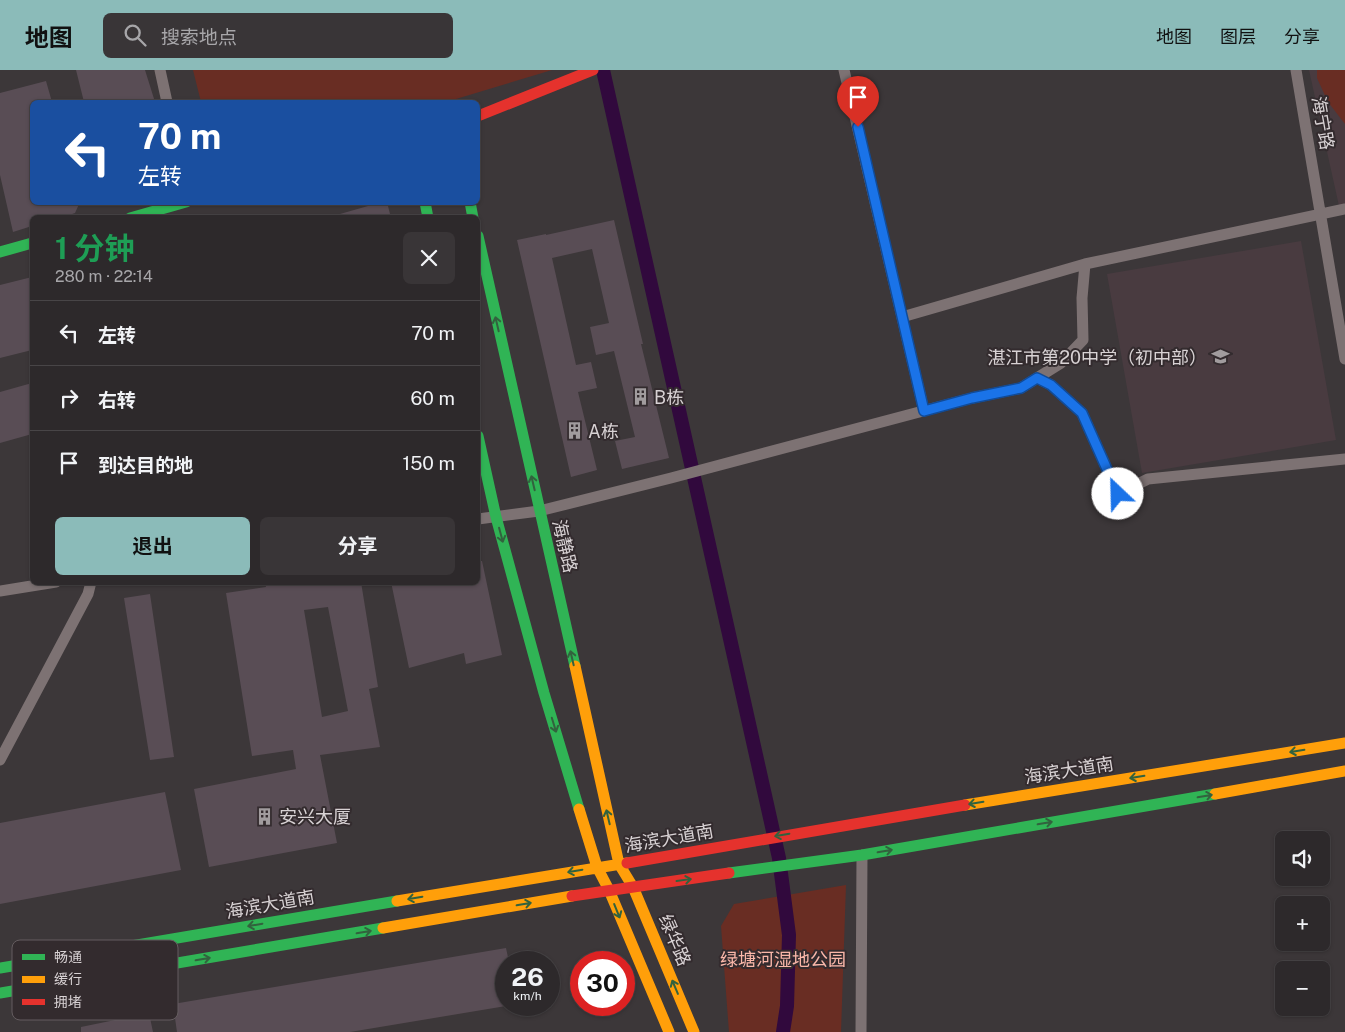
<!DOCTYPE html>
<html lang="zh">
<meta charset="utf-8">
<style>
:root{--surface:#2d292b;--page:#393537;--text:#f1f3f6;--muted:#a7a6a9;--line:#484547;--accent:#8bbbb9}
body{margin:0;font-family:"Public Sans","Noto Sans SC",sans-serif;background:var(--page);color:var(--text);height:100vh;display:flex;flex-direction:column;font-size:19px;white-space:nowrap}
*{box-sizing:border-box;margin:0}
p{font-size:16px;color:var(--muted)}
.icon{flex:none;width:28px;height:28px;fill:none;stroke:currentColor;stroke-width:2;stroke-linecap:round;stroke-linejoin:round}
.map{position:relative;flex:1;overflow:hidden}
.details{position:absolute;left:30px;top:145px;width:450px;height:370px;display:flex;flex-direction:column;background:var(--surface);border-radius:8px;box-shadow:0 1px 4px #0004,0 0 0 1px var(--line)}
.details>*{flex:none}
.top-card{position:absolute;left:30px;top:30px;width:450px;height:105px;border-radius:8px;box-shadow:0 1px 4px #0004,0 0 0 1px var(--line);background:#1a4fa0;color:#fff;overflow:hidden}
.fabs{position:absolute;left:1275px;top:761px;display:grid;gap:10px}
.fabs a{display:grid;place-items:center;width:55px;height:55px;border-radius:8px;background:var(--surface);box-shadow:0 1px 4px #0004,0 0 0 1px var(--line);font-size:25px}
.speed{position:absolute;left:495px;top:881px;display:flex;gap:10px;font-size:25px;font-weight:700;text-align:center}
.speed>*{display:grid;place-content:center;width:65px;height:65px;border-radius:50%;background:var(--surface);box-shadow:0 1px 4px #0004,0 0 0 1px var(--line);line-height:1}
.speed small{font-size:12px;font-weight:400}
.speed .limit{border:8px solid #d22;background:#fff;color:#111}
.pin{position:absolute;display:grid;place-items:center;width:42px;height:42px;color:#fff;margin:-51px -21px;border-radius:50% 50% 50% 0;rotate:-45deg;box-shadow:0 0 5px #0007}
.pin .icon{rotate:45deg}
.me{position:absolute;width:55px;margin:-28px;rotate:336deg;stroke-linejoin:round;filter:drop-shadow(0 0 4px #0008)}
.turn{display:flex;align-items:center;gap:18px;height:105px;padding:0 25px;font-size:22px}
.turn .icon{width:65px;height:65px;stroke-width:2.5}
.turn b{display:block;font-size:35px;line-height:42px}
.round{display:grid;place-items:center;flex:none;width:52px;height:52px;border-radius:8px;background:var(--page)}
.head{display:flex;align-items:center;justify-content:space-between;height:85px;padding:0 25px}
h1{font-size:30px;font-weight:700;line-height:38px;color:#1e9e55}
.action{display:flex;gap:10px;margin-top:auto;padding:10px 25px}
.action a{flex:1;height:58px;border-radius:8px;background:var(--accent);color:#111;font-size:20px;font-weight:700;line-height:58px;text-align:center}
.action a+a{background:var(--page);color:var(--text)}
ul{padding:0;list-style:none}
li{display:flex;align-items:center;gap:15px;height:65px;padding:0 25px;border-top:1px solid var(--line)}
li div{flex:1}
li b{display:block;font-size:19px}
li em{font-style:normal}
header{display:flex;align-items:center;gap:30px;box-sizing:border-box;height:70px;padding:0 25px;background:var(--accent);color:#111}
header strong{font-size:24px}
nav{display:flex;gap:28px;margin-inline-start:auto;font-size:18px}
.search{width:350px;height:45px;background:var(--page);display:flex;align-items:center;gap:12px;box-sizing:border-box;padding:0 18px;border-radius:8px;color:var(--muted);font-size:19px}
.map>svg:first-child{display:block}
.built{fill:#493b40}
.green{fill:#692d23}
.lines{fill:none;stroke-linecap:round;stroke-linejoin:round}
.canal{stroke:#31093d;stroke-width:14}
.building{fill:#594d55;fill-rule:evenodd}
.street{stroke:#7d7273;stroke-width:11}
.fast{stroke:#30b455;stroke-width:11}
.slow{stroke:#ff9f0a;stroke-width:11}
.jam{stroke:#e5322d;stroke-width:11}
.oneway{stroke:#32623e}
.route-casing{stroke:#114b97;stroke-width:12}
.route{stroke:#1a73e8;stroke-width:9}
.labels{text-anchor:middle;dominant-baseline:central;stroke-width:4;stroke-linejoin:round;paint-order:stroke}
.street-label{font-size:18px;fill:#d8d2d4;stroke:#332b2e}
.poi-label{font-size:18px;fill:#d8d2d4;stroke:#332b2e;text-anchor:start}
.park-label{font-size:18px;fill:#fab7a9;stroke:#332b2e}
.key{fill:#332b2e;stroke:#655d60;stroke-width:1}
.key-label{font-size:14px;fill:#d8d2d4}
</style>
<header>
<strong>地图</strong>
<div class="search"><svg class="icon" aria-label="search" viewBox="0 0 24 24"><circle cx="10" cy="10" r="6"/><path d="M15 15l6 6"/></svg>搜索地点</div>
<nav><a>地图</a><a>图层</a><a>分享</a></nav>
</header>
<div class="map">
<svg width="1345" height="962" viewBox="0 0 1345 962">
<rect width="100%" height="100%" fill="#3c3739"/>
<!-- built -->
<path class="built" d="M1309 0H1345V135L1339 136Z
M1301 171 1336 370 1142 403 1107 204Z"/>
<!-- green -->
<path class="green" d="M193 0H552L446 32H201Z
M1317 0H1345V54L1328 32 1317 8Z
M846 815 841 962H729L721 856 734 834Z"/>
<g class="lines">
<!-- canal -->
<path class="canal" d="M603 0 779 788 789 865 787 936 783 962"/>
</g>
<!-- building -->
<path class="building" d="M76 0H145L155 32H84Z
M46 11 52 32H32V132H80L75 143 61 148H32V156L13 162 0 105V23Z
M382 132H387L391 148H340V144Z
M614 150 643 274H641L669 388 622 399 615 371 635 367 614 281 596 285 590 257 609 253 592 179 552 188 576 295 591 292 597 318 578 322 597 400 571 407 517 170 546 164V165Z
M32 207V280L0 288V215Z
M32 313V364L0 373V322Z
M478 491H482L502 585 466 594 464 583 409 598 391 512H478Z
M265 512H361L378 617 369 619 380 677 320 685 337 773 209 797 194 719 296 699 293 680 252 686 226 523 266 517ZM328 537 348 641 322 647 304 540Z
M150 524 174 687 150 690 124 528Z
M165 722 181 800 0 834V753Z
M506 878 509 892H506V936L350 962H177L173 934Z
M149 943 153 962H81V957Z"/>
<g class="lines">
<!-- street -->
<path class="street" d="M160 0 167 32
M844 0 924 341
M1296 0 1345 289
M902 247 1085 194 1345 139
M1037 308 1051 315 1082 343 1118 424 1148 409 1345 389
M478 449 539 441 671 408 972 328 1021 318 1061 293 1083 270 1082 228 1085 194
M0 521 56 512
M0 690 88 524 91 512
M861 962 862 785"/>
<!-- fast -->
<path class="fast" d="M425 132 428 148
M470 132 473 148
M130 148 186 132
M478 166 575 596
M0 182 32 173
M478 366 496 447 544 623 579 739
M729 803 862 785 1215 724
M0 898 397 831
M0 923 383 858"/>
<!-- slow -->
<path class="slow" d="M575 596 619 794 633 817 694 962
M1215 724 1345 701
M965 735 1345 673
M579 739 597 797 609 820 669 962
M397 831 627 793
M383 858 572 826"/>
<!-- jam -->
<path class="jam" d="M478 46 593 0
M627 793 965 735
M572 826 729 803"/>
</g>
<!-- one-way arrows -->
<defs><path id="oneway-shaft" d="M-6 0H5M1.5-3L5.5 0L1.5 3" fill="none" stroke-width="1.6" stroke-linecap="round" stroke-linejoin="round" transform="scale(1.25)"/></defs>
<g class="oneway">
<use href="#oneway-shaft" transform="translate(497 254) rotate(-103)"/>
<use href="#oneway-shaft" transform="translate(533 413) rotate(-103)"/>
<use href="#oneway-shaft" transform="translate(501 465) rotate(75)"/>
<use href="#oneway-shaft" transform="translate(572 588) rotate(-103)"/>
<use href="#oneway-shaft" transform="translate(554 655) rotate(73)"/>
<use href="#oneway-shaft" transform="translate(1297 681) rotate(171)"/>
<use href="#oneway-shaft" transform="translate(1137 707) rotate(171)"/>
<use href="#oneway-shaft" transform="translate(1205 726) rotate(-10)"/>
<use href="#oneway-shaft" transform="translate(976 733) rotate(171)"/>
<use href="#oneway-shaft" transform="translate(608 747) rotate(-103)"/>
<use href="#oneway-shaft" transform="translate(1045 753) rotate(-10)"/>
<use href="#oneway-shaft" transform="translate(782 765) rotate(170)"/>
<use href="#oneway-shaft" transform="translate(885 781) rotate(-10)"/>
<use href="#oneway-shaft" transform="translate(575 801) rotate(170)"/>
<use href="#oneway-shaft" transform="translate(684 810) rotate(-8)"/>
<use href="#oneway-shaft" transform="translate(415 828) rotate(170)"/>
<use href="#oneway-shaft" transform="translate(524 834) rotate(-10)"/>
<use href="#oneway-shaft" transform="translate(617 841) rotate(68)"/>
<use href="#oneway-shaft" transform="translate(255 855) rotate(170)"/>
<use href="#oneway-shaft" transform="translate(364 862) rotate(-10)"/>
<use href="#oneway-shaft" transform="translate(203 889) rotate(-10)"/>
<use href="#oneway-shaft" transform="translate(675 917) rotate(-113)"/>
</g>
<g class="lines">
<defs>
<path id="route" d="M858 57 924 341 972 328 1021 318 1037 308 1051 315 1082 343 1118 424"/>
</defs>
<!-- route casing -->
<use href="#route" class="route-casing"/>
<!-- route -->
<use href="#route" class="route"/>
</g>
<!-- icons -->
<defs>
<symbol id="school-bare" viewBox="-9 -9 18 18"><path d="M0-5L7-2L0 1L-7-2ZM-4 1L0 2.5L4 1V4Q0 6-4 4Z" fill="#a19c9e" stroke="#332b2e" stroke-width="2.5" paint-order="stroke"/></symbol>
<symbol id="building-bare" viewBox="-9 -9 18 18"><path d="M-4-6H4V6H1V3H-1V6H-4ZM-2.5-4.3h1.7v1.8h-1.7ZM.8-4.3h1.7v1.8H.8ZM-2.5-1h1.7V.8h-1.7ZM.8-1h1.7V.8H.8Z" fill="#a19c9e" stroke="#332b2e" stroke-width="2.5" paint-order="stroke"/></symbol>
</defs>
<g fill-rule="evenodd">
<use href="#school-bare" x="1208" y="274" width="25" height="25"/>
<use href="#building-bare" x="628" y="314" width="25" height="25"/>
<use href="#building-bare" x="562" y="348" width="25" height="25"/>
<use href="#building-bare" x="252" y="734" width="25" height="25"/>
</g>
<g class="labels">
<!-- street labels -->
<g class="street-label">
<text transform="translate(1323 53) rotate(80)">海宁路</text>
<text transform="translate(565 476) rotate(77)">海静路</text>
<text transform="translate(1069 700) rotate(-9)">海滨大道南</text>
<text transform="translate(669 768) rotate(-10)">海滨大道南</text>
<text transform="translate(270 834) rotate(-10)">海滨大道南</text>
<text transform="translate(675 870) rotate(67)">绿华路</text>
</g>
<!-- poi labels -->
<g class="poi-label">
<text x="1207" y="287" text-anchor="end">湛江市第20中学（初中部）</text>
<text x="654" y="327">B栋</text>
<text x="588" y="361">A栋</text>
<text x="279" y="746">安兴大厦</text>
</g>
<!-- park labels -->
<g class="park-label">
<text x="783" y="889">绿塘河湿地公园</text>
</g>
</g>
<!-- legend -->
<rect x="12" y="870" width="166" height="80" rx="8" class="key"/>
<rect x="22" y="884" width="23" height="6" fill="#30b455"/>
<rect x="22" y="906" width="23" height="7" fill="#ff9f0a"/>
<rect x="22" y="929" width="23" height="6" fill="#e5322d"/>
<g class="key-label">
<text x="54" y="892">畅通</text>
<text x="54" y="914">缓行</text>
<text x="54" y="937">拥堵</text>
</g>
</svg>
<div class="fabs">
<a><svg class="icon" aria-label="sound" viewBox="0 0 24 24"><path d="M4 9h4l5-4v14l-5-4H4zM17 9q2 3 0 6"/></svg></a>
<a>+</a>
<a>−</a>
</div>
<div class="speed"><div>26<small>km/h</small></div><div class="limit">30</div></div>
<div class="pin" style="left:858px;top:57px;background:#d93025"><svg class="icon" aria-label="arrive" viewBox="0 0 24 24"><path d="M6 21V4h12l-3 4 3 4H6"/></svg></div>
<svg class="me" style="left:1118px;top:424px" viewBox="-20 -20 40 40"><circle r="19" fill="#fff"/><path d="M0-13L10 11 0 6-10 11z" fill="#1a73e8"/></svg>
<div class="top-card">
<div class="turn"><svg class="icon" aria-label="left" viewBox="0 0 24 24"><path d="M17 20v-9H6M10 6l-5 5 5 5"/></svg><div><b>70 m</b>左转</div></div>
</div>
<section class="details">
<div class="head"><div><h1>1 分钟</h1><p>280 m · 22:14</p></div><a class="round"><svg class="icon" aria-label="close" viewBox="0 0 24 24"><path d="M6 6l12 12M18 6L6 18"/></svg></a></div>
<ul>
<li><svg class="icon" aria-label="left" viewBox="0 0 24 24"><path d="M17 20v-9H6M10 6l-5 5 5 5"/></svg><div><b>左转</b></div><em>70 m</em></li>
<li><svg class="icon" aria-label="right" viewBox="0 0 24 24"><path d="M7 20v-9h11M14 6l5 5-5 5"/></svg><div><b>右转</b></div><em>60 m</em></li>
<li><svg class="icon" aria-label="arrive" viewBox="0 0 24 24"><path d="M6 21V4h12l-3 4 3 4H6"/></svg><div><b>到达目的地</b></div><em>150 m</em></li>
</ul>
<div class="action"><a>退出</a><a>分享</a></div>
</section>
</div>
